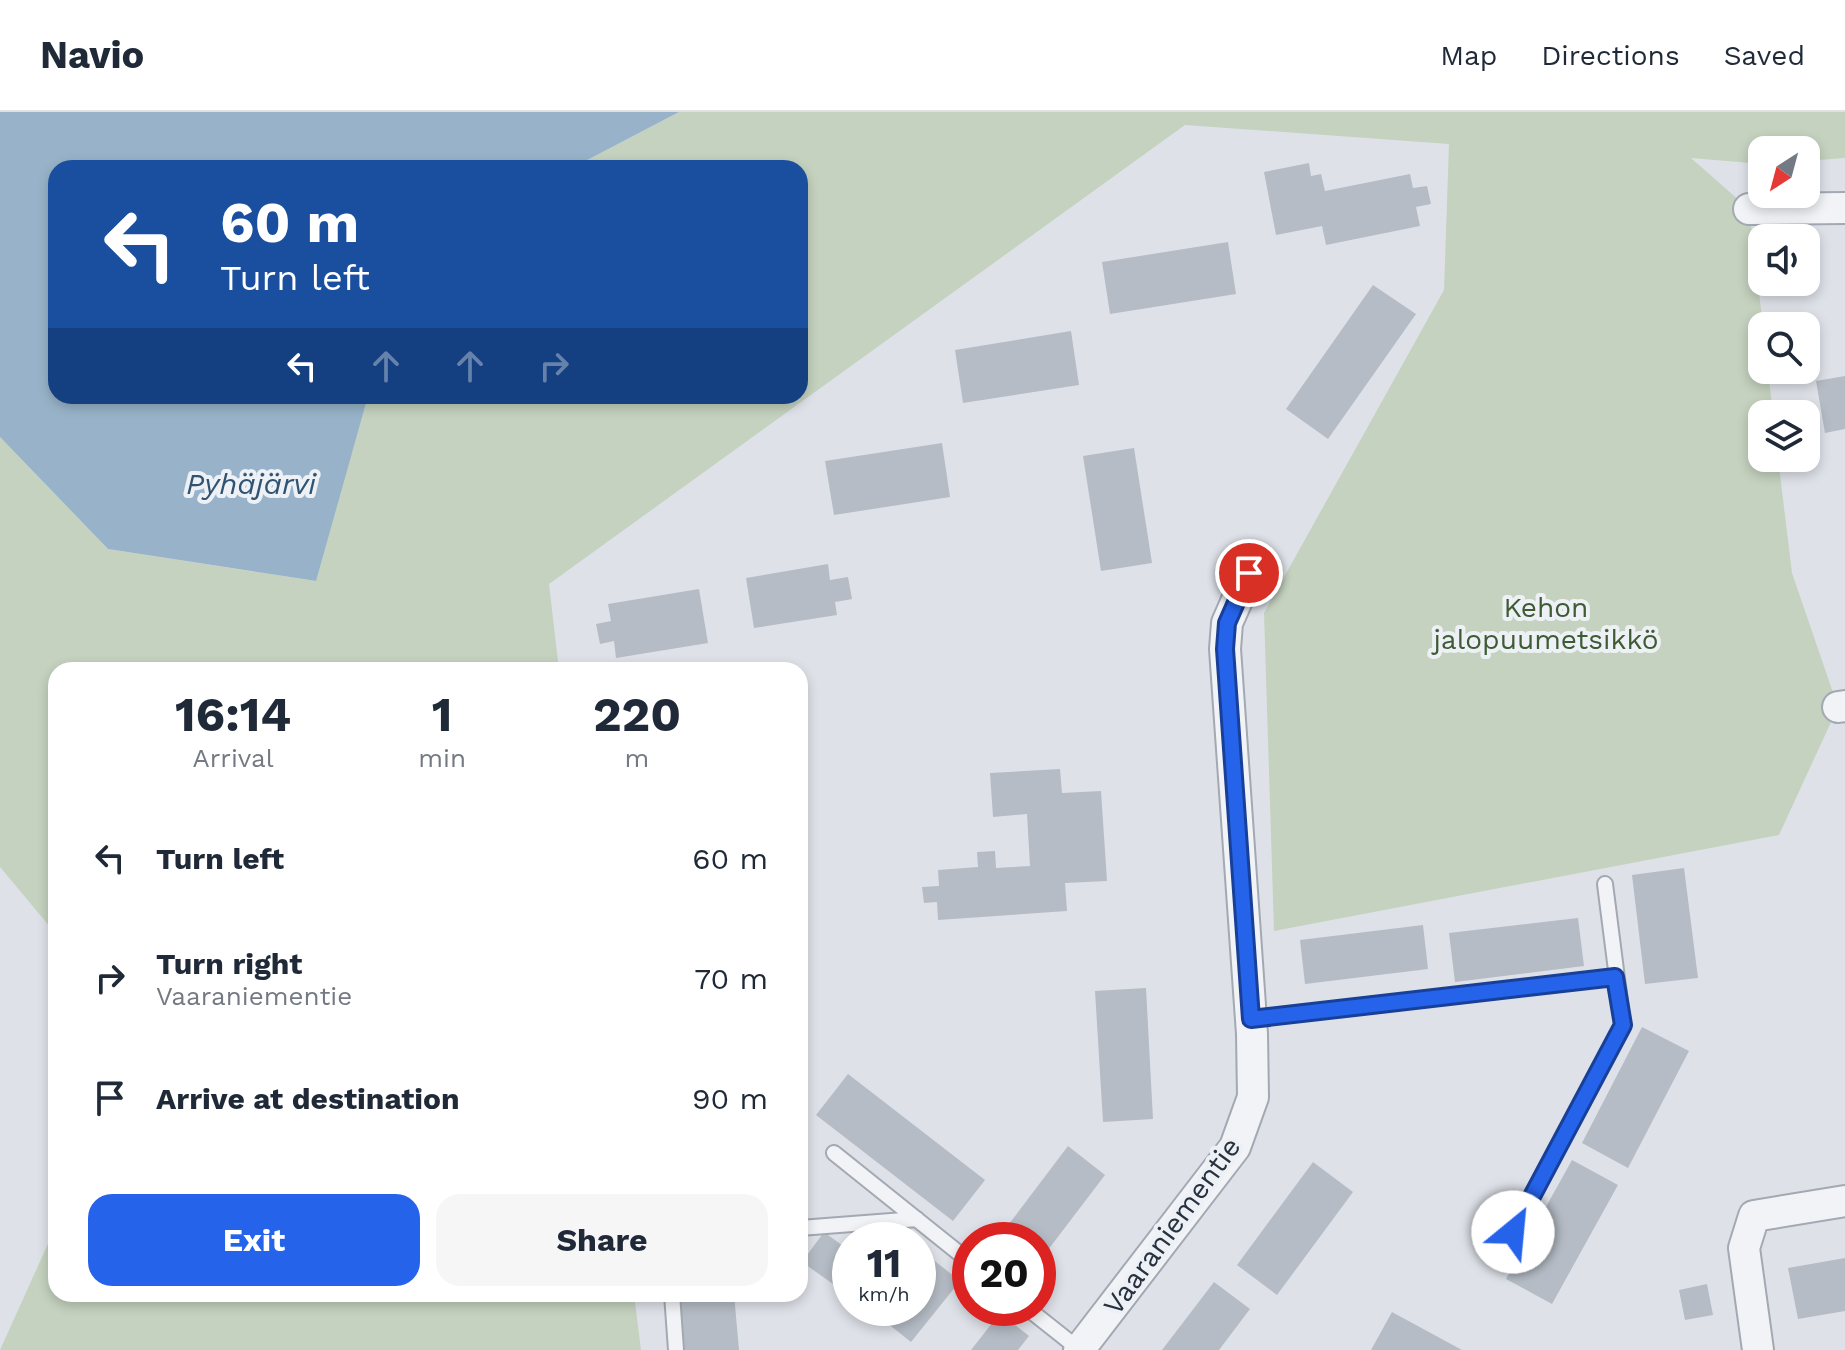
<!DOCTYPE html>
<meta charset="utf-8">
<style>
:root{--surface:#fff;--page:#f6f6f7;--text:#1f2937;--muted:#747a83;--line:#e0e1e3;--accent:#2563eb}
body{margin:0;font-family:"Work Sans",sans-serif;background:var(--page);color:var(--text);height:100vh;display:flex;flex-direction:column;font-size:30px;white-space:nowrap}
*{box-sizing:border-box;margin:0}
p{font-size:26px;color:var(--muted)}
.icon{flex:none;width:44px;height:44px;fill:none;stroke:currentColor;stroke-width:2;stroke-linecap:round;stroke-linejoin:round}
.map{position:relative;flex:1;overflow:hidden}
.sheet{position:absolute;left:48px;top:550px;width:760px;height:640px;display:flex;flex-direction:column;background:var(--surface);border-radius:24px;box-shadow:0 4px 12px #0003}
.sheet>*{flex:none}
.banner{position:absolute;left:48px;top:48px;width:760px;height:244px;border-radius:24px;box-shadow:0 4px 12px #0003;background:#1a4fa0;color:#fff;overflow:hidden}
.needle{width:52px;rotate:216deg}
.controls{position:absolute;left:1748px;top:24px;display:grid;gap:16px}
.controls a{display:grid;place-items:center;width:72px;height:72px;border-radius:16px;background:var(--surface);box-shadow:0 4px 12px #0003;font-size:40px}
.speed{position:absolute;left:832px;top:1110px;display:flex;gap:16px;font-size:40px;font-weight:700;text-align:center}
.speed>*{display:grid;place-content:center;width:104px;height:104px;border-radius:50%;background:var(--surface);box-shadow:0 4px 12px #0003;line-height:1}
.speed small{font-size:20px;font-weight:400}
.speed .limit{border:12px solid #d22;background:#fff;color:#111}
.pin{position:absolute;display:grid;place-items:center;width:68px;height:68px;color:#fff;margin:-34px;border:4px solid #fff;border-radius:50%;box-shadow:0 2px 8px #0007}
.me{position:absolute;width:88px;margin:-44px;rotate:28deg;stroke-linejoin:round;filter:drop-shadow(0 0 6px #0008)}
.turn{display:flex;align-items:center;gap:28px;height:168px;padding:0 40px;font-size:36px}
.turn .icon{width:104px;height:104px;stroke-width:2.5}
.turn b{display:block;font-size:56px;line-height:68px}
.lanes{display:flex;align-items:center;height:76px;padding:0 40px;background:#0003;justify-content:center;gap:40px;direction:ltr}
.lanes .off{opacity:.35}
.eta{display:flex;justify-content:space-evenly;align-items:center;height:136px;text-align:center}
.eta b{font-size:48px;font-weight:700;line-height:56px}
.button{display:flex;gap:16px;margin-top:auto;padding:16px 40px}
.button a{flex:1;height:92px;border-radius:24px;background:var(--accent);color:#fff;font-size:32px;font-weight:700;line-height:92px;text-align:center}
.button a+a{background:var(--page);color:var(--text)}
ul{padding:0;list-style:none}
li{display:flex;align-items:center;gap:24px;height:120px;padding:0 40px}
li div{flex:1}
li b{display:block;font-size:30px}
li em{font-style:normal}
header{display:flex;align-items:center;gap:48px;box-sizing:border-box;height:112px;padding:0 40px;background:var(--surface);border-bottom:2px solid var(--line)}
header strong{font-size:38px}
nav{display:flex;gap:44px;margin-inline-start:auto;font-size:28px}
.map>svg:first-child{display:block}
.green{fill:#c5d2bf}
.water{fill:#98b3c9}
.building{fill:#b5bcc5}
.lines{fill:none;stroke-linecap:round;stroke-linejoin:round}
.service-casing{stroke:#a3a9b2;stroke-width:18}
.minor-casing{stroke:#a3a9b2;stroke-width:34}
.service{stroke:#f1f3f6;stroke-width:14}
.minor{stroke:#f1f3f6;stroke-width:30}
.route-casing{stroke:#184099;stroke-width:20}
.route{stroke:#2563eb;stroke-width:14}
.labels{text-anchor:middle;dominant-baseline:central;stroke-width:8;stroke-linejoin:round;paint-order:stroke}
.park-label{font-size:28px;fill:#3e5b34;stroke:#edf1f5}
.street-label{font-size:28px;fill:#27313f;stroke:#edf1f5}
.water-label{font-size:30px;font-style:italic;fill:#305373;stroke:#edf1f5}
</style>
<header>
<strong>Navio</strong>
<nav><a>Map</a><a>Directions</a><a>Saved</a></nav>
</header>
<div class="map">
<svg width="1845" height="1238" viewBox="0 0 1845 1238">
<rect width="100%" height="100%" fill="#dee2e8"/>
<!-- green -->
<path class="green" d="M679 0H1845V46L1806 49V38H1762V52L1691 46 1749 97 1763 214 1762 258H1768L1773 302H1762V346H1778L1792 461 1838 595 1779 723 1274 819 1264 501 1444 178 1449 32 1185 13 549 472 559 558H56V822L0 755V325L108 437 315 469 368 284H800V56H572Z
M56 1114V1182H634L641 1238H0Z"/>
<!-- water -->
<path class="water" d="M0 0H679L572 56H56V284H368L316 469 108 437 0 325Z"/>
<!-- building -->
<path class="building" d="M1309 51 1311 64 1321 62 1325 79 1410 62 1413 76 1427 74 1431 92 1416 95 1420 114 1326 133 1322 114 1276 123 1264 60Z
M1228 130 1236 182 1110 202 1102 150Z
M1373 173 1416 202 1328 327 1286 297Z
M1071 219 1079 273 963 291 955 238Z
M1845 264V317L1825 321 1816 269Z
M942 331 950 385 834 403 825 349Z
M1134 336 1152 451 1101 459 1083 344Z
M828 452 830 468 848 465 852 487 835 490 837 503 754 516 746 466Z
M699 477 708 531 616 546 614 529 600 532 596 512 611 509 608 492Z
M1060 657 1062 681 1101 679 1107 769 1065 771 1067 799 938 808 937 790 924 791 922 775 939 774 938 758 978 755 977 740 995 739 996 756 1030 754 1027 702 993 705 990 661Z
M1684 756 1698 866 1645 872 1632 763Z
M1578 806 1584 854 1455 870 1449 821Z
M1423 813 1428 857 1305 872 1300 828Z
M1146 876 1153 1007 1103 1010 1095 879Z
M1642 915 1689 939 1628 1056 1582 1031Z
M848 962 985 1068 953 1109 816 1003Z
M1068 1034 1105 1063 1038 1151V1128H997Z
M1572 1048 1618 1073 1552 1192 1506 1167Z
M1313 1050 1353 1080 1277 1183 1237 1153Z
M824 1120 850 1139V1164L840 1177 802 1150Z
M931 1146 960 1169 911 1230 882 1207 891 1196H918V1162Z
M1845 1146V1199L1798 1207 1788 1156Z
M1214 1170 1250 1197 1219 1238H1162Z
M1707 1172 1713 1203 1685 1208 1679 1178Z
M679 1182H734L739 1238H684Z
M1392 1200 1462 1238H1371Z
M1000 1201 1029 1224 1018 1238H971Z"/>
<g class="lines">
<defs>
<path id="service" d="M1251 907 1615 865
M834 1041 970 1150
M800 1116 917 1107
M1499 1145 1623 913 1605 772
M672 1182 676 1238
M1027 1196 1080 1238"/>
<path id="minor" d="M1749 97 1845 96
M1838 595 1845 594
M1079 1238 1235 1035 1253 985 1252 922 1225 537 1227 511 1249 461
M1758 1238 1744 1136 1754 1104 1845 1089"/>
</defs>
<!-- service casing -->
<use href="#service" class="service-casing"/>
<!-- minor casing -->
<use href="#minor" class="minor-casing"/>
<!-- service -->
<use href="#service" class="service"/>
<!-- minor -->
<use href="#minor" class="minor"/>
</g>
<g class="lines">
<defs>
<path id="route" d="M1249 461 1227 511 1225 537 1251 907 1615 865 1623 913 1513 1120"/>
</defs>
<!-- route casing -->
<use href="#route" class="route-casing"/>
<!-- route -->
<use href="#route" class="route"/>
</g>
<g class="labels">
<!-- park labels -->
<g class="park-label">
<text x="1546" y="495">Kehon<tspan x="1546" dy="32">jalopuumetsikkö</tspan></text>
</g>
<!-- street labels -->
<g class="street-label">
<text transform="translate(1172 1114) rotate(-54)">Vaaraniementie</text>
</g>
<!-- water labels -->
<g class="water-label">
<text x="251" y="371">Pyhäjärvi</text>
</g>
</g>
</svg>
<div class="controls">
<a><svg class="needle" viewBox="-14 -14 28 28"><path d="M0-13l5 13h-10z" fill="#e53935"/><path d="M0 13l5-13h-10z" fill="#747a83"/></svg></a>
<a><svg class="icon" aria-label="sound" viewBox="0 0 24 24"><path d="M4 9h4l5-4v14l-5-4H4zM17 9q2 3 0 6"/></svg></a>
<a><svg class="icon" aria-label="search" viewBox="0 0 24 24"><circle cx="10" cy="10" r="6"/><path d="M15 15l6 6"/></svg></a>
<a><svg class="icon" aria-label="layers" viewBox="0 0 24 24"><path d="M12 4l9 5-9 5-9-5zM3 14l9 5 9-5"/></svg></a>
</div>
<div class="speed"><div>11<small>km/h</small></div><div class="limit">20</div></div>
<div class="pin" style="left:1249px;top:461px;background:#d93025"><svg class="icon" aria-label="arrive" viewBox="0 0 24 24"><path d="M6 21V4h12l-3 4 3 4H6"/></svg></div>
<svg class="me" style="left:1513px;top:1120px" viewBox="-20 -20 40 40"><circle r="19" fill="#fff"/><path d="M0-13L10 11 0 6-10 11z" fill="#2563eb"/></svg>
<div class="banner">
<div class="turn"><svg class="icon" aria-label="left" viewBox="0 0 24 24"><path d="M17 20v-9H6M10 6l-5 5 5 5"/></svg><div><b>60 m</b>Turn left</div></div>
<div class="lanes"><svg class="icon" aria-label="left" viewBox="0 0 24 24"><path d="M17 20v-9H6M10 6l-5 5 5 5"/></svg><svg class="icon off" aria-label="ahead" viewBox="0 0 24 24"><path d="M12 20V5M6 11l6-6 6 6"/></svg><svg class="icon off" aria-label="ahead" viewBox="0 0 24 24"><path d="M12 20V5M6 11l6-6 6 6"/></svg><svg class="icon off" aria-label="right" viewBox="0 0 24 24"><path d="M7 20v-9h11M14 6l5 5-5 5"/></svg></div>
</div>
<section class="sheet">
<div class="eta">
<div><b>16:14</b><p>Arrival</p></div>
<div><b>1</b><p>min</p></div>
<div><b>220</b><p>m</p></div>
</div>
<ul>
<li><svg class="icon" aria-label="left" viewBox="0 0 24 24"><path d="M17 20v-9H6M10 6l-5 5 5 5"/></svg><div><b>Turn left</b></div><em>60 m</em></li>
<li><svg class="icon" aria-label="right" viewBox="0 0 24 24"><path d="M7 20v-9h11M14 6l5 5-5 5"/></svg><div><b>Turn right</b><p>Vaaraniementie</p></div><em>70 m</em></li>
<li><svg class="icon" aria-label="arrive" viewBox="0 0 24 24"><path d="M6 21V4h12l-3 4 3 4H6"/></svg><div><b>Arrive at destination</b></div><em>90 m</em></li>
</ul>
<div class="button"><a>Exit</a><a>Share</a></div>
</section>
</div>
